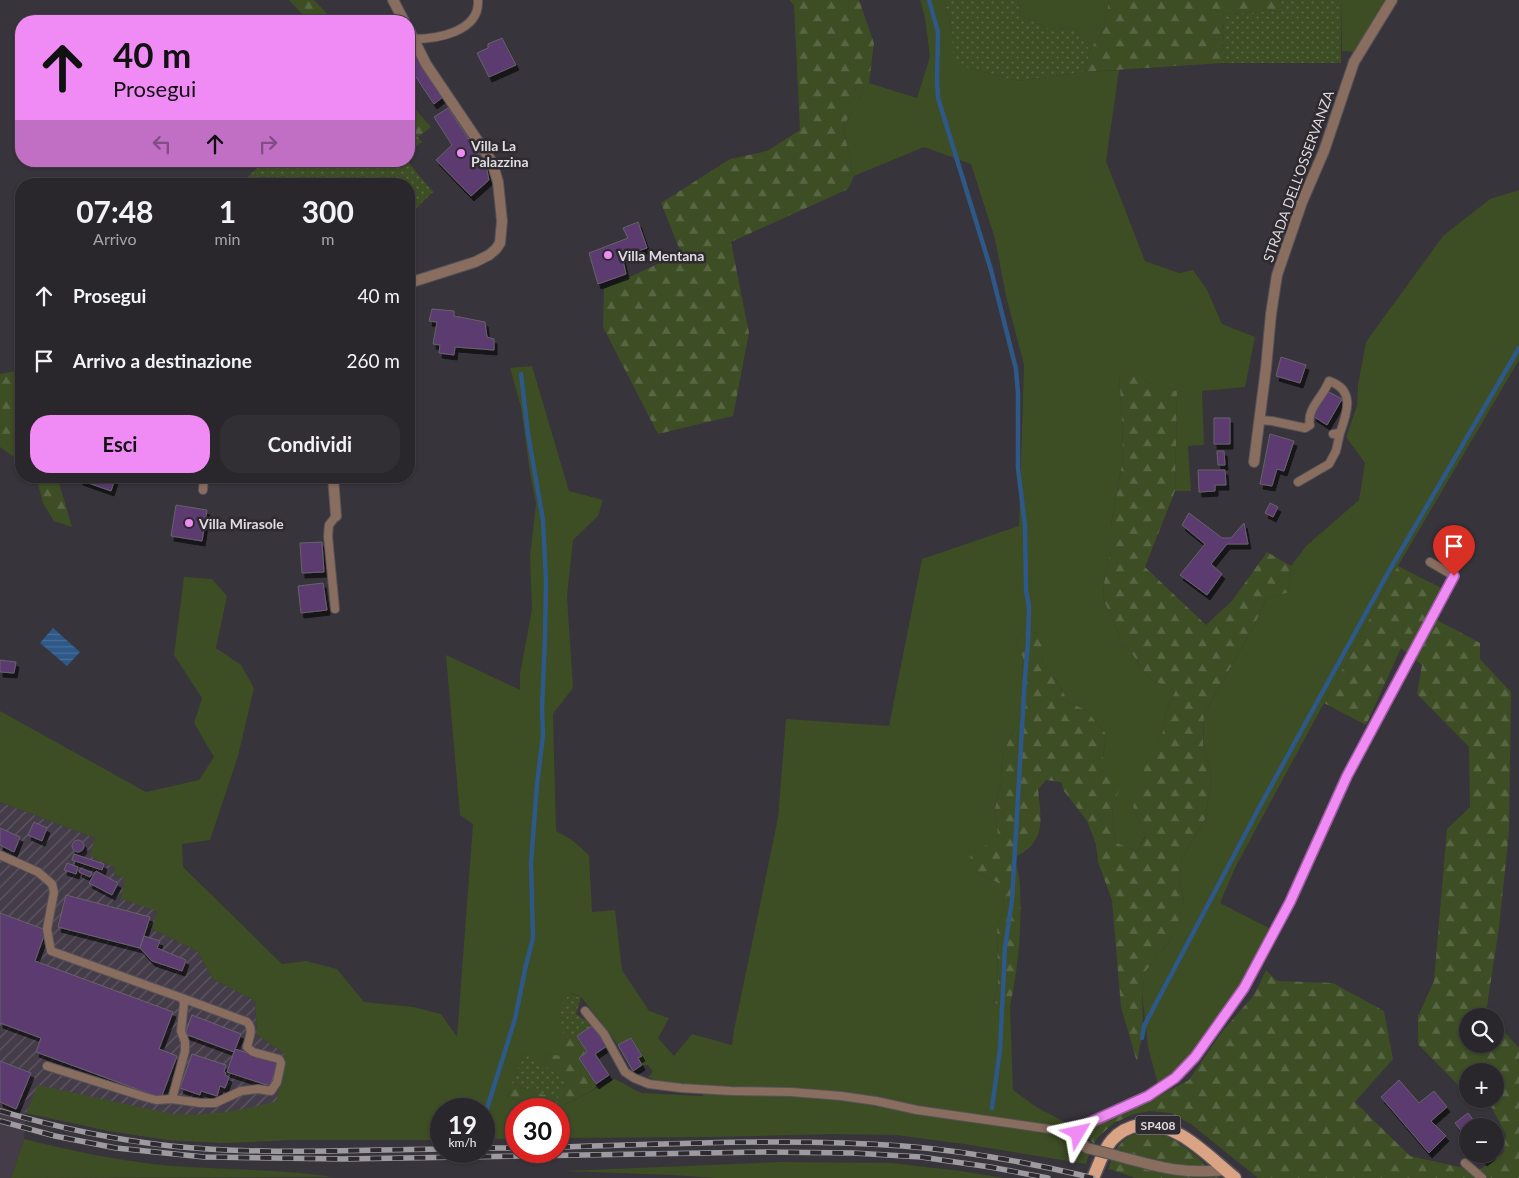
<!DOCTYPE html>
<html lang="it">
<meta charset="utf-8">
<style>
:root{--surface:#2a272c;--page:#322f34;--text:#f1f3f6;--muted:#a5a5a9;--line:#464448;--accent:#f08bf6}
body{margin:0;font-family:Lato,sans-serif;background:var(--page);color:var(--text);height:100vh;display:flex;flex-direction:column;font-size:19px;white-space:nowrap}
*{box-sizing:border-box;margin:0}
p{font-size:16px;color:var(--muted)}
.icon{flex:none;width:28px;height:28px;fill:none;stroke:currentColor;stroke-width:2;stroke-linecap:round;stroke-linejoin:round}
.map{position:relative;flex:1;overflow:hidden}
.side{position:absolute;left:15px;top:178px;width:400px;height:305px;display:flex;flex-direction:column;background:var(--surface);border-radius:20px;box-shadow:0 1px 4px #0004,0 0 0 1px var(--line)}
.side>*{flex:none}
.guide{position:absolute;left:15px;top:15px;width:400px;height:152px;border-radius:20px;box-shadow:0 1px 4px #0004,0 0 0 1px var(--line);background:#f08bf6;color:#111;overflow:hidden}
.controls{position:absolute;left:1459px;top:1008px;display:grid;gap:10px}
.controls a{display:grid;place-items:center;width:45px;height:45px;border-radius:50%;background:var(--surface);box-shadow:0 1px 4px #0004,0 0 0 1px var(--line);font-size:25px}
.speed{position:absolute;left:430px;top:1098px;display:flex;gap:10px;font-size:25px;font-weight:700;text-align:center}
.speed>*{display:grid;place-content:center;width:65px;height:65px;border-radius:50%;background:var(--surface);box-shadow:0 1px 4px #0004,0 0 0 1px var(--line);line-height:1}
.speed small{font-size:12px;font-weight:400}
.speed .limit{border:8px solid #d22;background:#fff;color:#111}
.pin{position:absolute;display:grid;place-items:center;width:42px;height:42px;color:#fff;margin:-51px -21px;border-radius:50% 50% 50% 0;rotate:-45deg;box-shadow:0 0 5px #0007}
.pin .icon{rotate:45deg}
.me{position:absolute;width:55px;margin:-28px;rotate:54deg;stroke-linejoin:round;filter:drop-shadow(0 0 4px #0008)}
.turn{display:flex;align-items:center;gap:18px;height:105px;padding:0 15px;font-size:22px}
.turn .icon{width:65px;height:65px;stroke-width:2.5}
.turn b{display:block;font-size:35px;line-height:42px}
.lanes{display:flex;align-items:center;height:48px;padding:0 15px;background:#0003;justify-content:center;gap:25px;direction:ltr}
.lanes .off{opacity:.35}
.eta{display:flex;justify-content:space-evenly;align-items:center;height:85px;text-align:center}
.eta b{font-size:30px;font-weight:700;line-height:35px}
.button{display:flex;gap:10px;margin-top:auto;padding:10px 15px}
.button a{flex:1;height:58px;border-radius:20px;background:var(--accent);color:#111;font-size:20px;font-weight:700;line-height:58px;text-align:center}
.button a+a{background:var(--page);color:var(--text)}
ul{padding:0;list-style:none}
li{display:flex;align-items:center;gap:15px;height:65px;padding:0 15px}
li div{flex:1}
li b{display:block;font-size:19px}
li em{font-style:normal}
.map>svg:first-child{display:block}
.industrial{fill:url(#industrial-furrows)}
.built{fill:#443d49}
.grass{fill:#3d4d24;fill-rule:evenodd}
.forest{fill:url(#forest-firs)}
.garden{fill:url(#garden-dots)}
.water{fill:url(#water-rules)}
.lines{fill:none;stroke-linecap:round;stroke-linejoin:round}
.stream{stroke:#2d5888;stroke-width:4.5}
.building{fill:#5c3b70;stroke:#66626a;filter:url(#shadow)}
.lane-casing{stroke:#565259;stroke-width:10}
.street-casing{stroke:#565259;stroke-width:12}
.primary-casing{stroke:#565259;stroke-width:15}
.lane{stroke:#896d5e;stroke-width:8}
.street{stroke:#896d5e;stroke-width:10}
.primary{stroke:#daa384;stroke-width:12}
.rail-casing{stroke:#9d9ba0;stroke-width:5.5}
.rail{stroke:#2e2a30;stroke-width:4;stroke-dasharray:11;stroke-linecap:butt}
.street-bridge-casing{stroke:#565259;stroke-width:12;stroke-linecap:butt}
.street-bridge{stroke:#896d5e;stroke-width:10}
.route-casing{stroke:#9c5aa0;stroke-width:12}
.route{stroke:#f08bf6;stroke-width:9}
.poi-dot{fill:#f08bf6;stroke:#2e2a30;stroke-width:2}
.labels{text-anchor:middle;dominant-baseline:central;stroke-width:5;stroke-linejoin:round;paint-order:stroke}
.shield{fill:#2e2a30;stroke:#a9a7ab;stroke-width:1}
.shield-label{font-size:12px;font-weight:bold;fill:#dedce0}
.poi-label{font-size:14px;font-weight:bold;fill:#dedce0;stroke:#2e2a30;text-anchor:start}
.street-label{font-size:14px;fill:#dedce0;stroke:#2e2a30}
</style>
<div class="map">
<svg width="1519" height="1178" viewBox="0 0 1519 1178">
<defs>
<pattern id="industrial-furrows" width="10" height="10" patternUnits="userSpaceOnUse" patternTransform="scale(1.25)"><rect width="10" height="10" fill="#443d49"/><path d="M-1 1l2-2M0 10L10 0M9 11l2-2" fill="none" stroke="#5f5863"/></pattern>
<pattern id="forest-firs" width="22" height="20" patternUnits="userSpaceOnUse" patternTransform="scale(1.25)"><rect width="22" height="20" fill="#3d4d24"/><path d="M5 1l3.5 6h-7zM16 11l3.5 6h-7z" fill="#596644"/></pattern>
<pattern id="garden-dots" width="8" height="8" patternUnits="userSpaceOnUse" patternTransform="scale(1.25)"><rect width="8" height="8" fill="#3d4d24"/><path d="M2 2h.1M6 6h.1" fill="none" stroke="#596644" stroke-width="1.8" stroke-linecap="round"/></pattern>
<pattern id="water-rules" width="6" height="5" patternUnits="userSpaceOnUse" patternTransform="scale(1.25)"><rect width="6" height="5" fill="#2d5888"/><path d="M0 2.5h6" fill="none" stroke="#4b6f98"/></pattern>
<filter id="shadow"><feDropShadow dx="3" dy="5" stdDeviation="0" flood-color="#0009"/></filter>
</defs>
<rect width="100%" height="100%" fill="#38343b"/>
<!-- industrial -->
<path class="industrial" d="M0 802 95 838 116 868 158 911 152 929 197 951 213 979 255 1001 257 1035 284 1053 277 1101 226 1143 168 1140 109 1131 26 1113 0 1106Z"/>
<!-- built -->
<path class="built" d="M0 1106 26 1113 24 1139 11 1178H0Z"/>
<!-- grass -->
<path class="grass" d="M920 0H944L952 30 955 64 1018 81 1085 72 1119 70 1106 161 1145 261 1179 273 1193 270 1207 290 1222 324 1255 337 1245 387 1202 391 1204 445 1188 446 1191 491H1175L1177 391 1157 387 1142 378 1119 376 1122 416 1123 459 1111 525V552L1105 574 1103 598 1122 642 1131 652 1149 679 1176 690 1166 712 1163 732 1156 745 1133 807 1145 836 1137 852 1115 842 1112 810 1119 787 1103 758 1106 734 1086 710 1068 702 1059 684 1042 663 1045 636 1030 631 1018 637 1017 650 1023 657 1022 707 1018 723 1009 739 1002 759 1001 783 995 809 998 837 975 872 1003 885 1004 913 997 924 998 983 993 1003 1010 1006 1013 1090 1038 1108 1071 1125 1076 1144 1089 1154 1086 1164 964 1144 896 1135 833 1134 712 1137 559 1138V1109H516V1139H484V1109H441V1140H294L226 1143 168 1140 109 1131 26 1113 38 1085 172 1114C208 1116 242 1111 277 1101L284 1053 257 1035 255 1001 213 979 197 951 152 929 157 911 121 899 125 879 113 873 116 868 90 856 95 838 0 802V711L146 792 199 780 214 757 194 723 202 698 174 655 184 577 212 579 227 596 216 648 241 665 254 688 238 756 210 840 182 844 183 867 282 964 306 961 337 969 364 1002 413 1007 441 1014 457 1037 473 824 460 815 446 655 520 690V674L532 609 530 556 536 504 530 473 521 407 510 368 532 366 569 491 603 500 598 516 573 540 567 597 573 688 553 714 556 831 572 840 589 855 592 912 615 910 622 970 649 1011 669 1018 658 1038 674 1056 692 1034 732 1045 734 1030 778 818 786 719 889 726 922 559 1019 526 1024 365 1006 296 995 239 971 164 924 147 854 176 843 127 869 83 917 98 930 57 925 18ZM571 993 582 998 618 1045 632 1038 642 1055 638 1058 642 1065H648L653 1072 648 1077C667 1084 686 1086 706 1085L703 1096 641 1093 615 1079 557 1109 507 1097 524 1052 544 1066 547 1054 563 1057 566 1047Z
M1018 0H1109L1104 29 1090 50 1075 29 1046 28 1020 15Z
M1341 0H1387L1355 52 1342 51Z
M1519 190V360L1398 566 1236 866 1220 903 1269 928 1242 987 1211 1025 1180 1069 1158 1085 1148 1047 1142 992 1145 972 1172 938 1184 901 1179 880 1182 858 1205 819 1212 779 1203 744 1204 714 1254 626 1266 599 1289 592 1291 566 1306 546 1359 500 1365 463 1346 437 1357 406 1358 385 1366 342 1443 236 1490 199Z
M24 1139C73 1151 123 1162 173 1166 226 1170 280 1169 333 1177L11 1178Z
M779 1162 891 1163 961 1171 1004 1178H716L672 1175 564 1171Z"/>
<!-- forest -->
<path class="forest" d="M289 0H314L334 21H309Z
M789 0H859L874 43 869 83 843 127 854 176 848 189 731 242 749 333 733 416 658 434 603 327 604 289 681 253 661 203 730 159 767 151 800 130 794 5Z
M1109 0H1280L1284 11 1224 14 1223 63 1085 72 1090 50 1104 29Z
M409 102 431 127 418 137 409 127Z
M1126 369 1136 371C1147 385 1161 387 1177 391L1175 491 1145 567 1206 625 1232 601 1267 552 1291 566 1289 592 1266 599 1254 626 1204 714 1203 744 1212 779 1205 819 1182 858 1179 880 1184 901 1178 922 1172 938 1145 972 1142 992 1143 1029 1137 1062 1121 1007 1112 900 1098 862 1096 844 1087 821 1064 791 1061 782 1046 780 1038 790C1040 809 1045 831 1031 846 1026 851 1020 854 1015 858 1017 868 1020 879 1020 889 1022 928 1018 969 1010 1006L993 1003 998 983 997 924 1004 913 1003 885 975 872 970 856 998 837 995 809 1001 783 1002 759 1009 739 1018 723 1022 707 1023 657 1017 650 1018 637 1030 631 1046 636 1042 663 1059 684 1068 702 1086 710 1106 734 1103 758 1120 787 1112 810 1115 842 1137 852 1145 837 1133 807 1145 766 1163 732 1166 712 1176 690 1149 679 1131 652 1122 642 1103 598 1105 574 1111 552V525L1123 459 1122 416 1119 376Z
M21 370V462L0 447V374Z
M36 476H57L72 527 54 521 43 503Z
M1398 566 1451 593 1437 620 1480 643V659L1511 692 1509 831 1499 928 1486 1012 1490 1016H1468V1044H1495V1022L1519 1048V1178H1258L1191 1124 1171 1113 1150 1111 1134 1114 1114 1123 1097 1138 1094 1144 1090 1140 1089 1135 1096 1125 1110 1121 1155 1098 1189 1080 1221 1033 1254 995 1266 970 1277 981 1333 983 1384 1011 1393 1059 1355 1102 1410 1156 1478 1171 1503 1153 1506 1135 1492 1108 1478 1099H1495V1071H1468L1467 1092 1457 1084 1418 1044V1016L1434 981 1447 829 1470 807 1469 747 1417 694 1422 665 1401 648 1366 725 1324 703Z
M577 1036 587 1052 579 1058 596 1084 595 1089 557 1109 507 1097 512 1083 536 1093 567 1082 544 1066 547 1054 563 1056 566 1047 564 1037Z
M1148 1132C1166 1134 1177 1141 1191 1152 1196 1156 1202 1160 1205 1166L1203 1168 1182 1167 1116 1150C1123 1138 1134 1132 1148 1132Z
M1111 1158C1132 1164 1152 1171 1173 1174 1189 1177 1207 1172 1220 1178H1136L1109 1169Z"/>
<!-- garden -->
<path class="garden" d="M944 0H1018L1020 15 1046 28 1075 29 1090 50 1085 72 1018 81 954 64 952 30Z
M1280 0H1341V63H1223L1224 14 1284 11Z
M409 127 422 142 409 151Z
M265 161H407L433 192 409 215V184H240Z
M570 993 581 998 576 1014 593 1025 577 1036 564 1037 559 1009Z
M524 1052 568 1082 558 1098 536 1093 512 1083Z"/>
<!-- water -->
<path class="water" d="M53 628 80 652 67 666 40 643Z"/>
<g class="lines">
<!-- stream -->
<path class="stream" d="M929 0 938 32 937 82 938 98 991 270 1016 369 1018 393V468L1025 526 1026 590 1029 607 1028 642 1025 677 1012 900 1005 948 1000 1049 992 1108
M1142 1038 1144 1026 1260 806 1389 571 1519 348
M484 1118 515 1019 526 965 533 938 531 863 537 784 543 736 542 709 545 638 546 581 543 520 528 434 521 374"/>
</g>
<!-- building -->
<path class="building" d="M502 38 516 65 489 77 477 53 488 48V44Z
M409 41 420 63 443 97 434 104 409 67Z
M448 108 486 165 489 180 471 196 436 160 452 145 434 117Z
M638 222 647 248 622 256 626 274 598 284 589 253 628 238 623 228Z
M432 309 454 311V316L485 322 487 337 494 339V350L455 347 454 355 439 353 440 345 433 344 437 322 429 321Z
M1281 357 1306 365 1300 383 1276 376Z
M1327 391 1342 399 1327 425 1313 416Z
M1214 418H1230V444H1214Z
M1270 434 1294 441 1284 471 1277 469 1272 486 1260 484Z
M1217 451H1224L1225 465H1218Z
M1198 470H1225L1226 485H1215V491L1199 492Z
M81 476H116L111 491 80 480Z
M1270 503 1278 507 1273 517 1265 513Z
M176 505 207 510 202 541 171 536Z
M1189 513 1222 538H1231L1244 523 1248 544H1227L1211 564 1222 574 1207 595 1180 575 1205 544 1182 525Z
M322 542 324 572 302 573 300 543Z
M323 583 327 610 301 613 298 586Z
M0 660 16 662 14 673 0 672Z
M34 822 47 828 42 841 28 835Z
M0 828 20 837 14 852 0 845Z
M72 846a6 6 0 1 1 12 0a6 6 0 1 1-12 0Z
M74 854 104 864 102 870 72 860Z
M67 863 78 867 76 874 64 870Z
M81 868 92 873 90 877 79 872Z
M96 871 118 883 112 895 89 883Z
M66 895 150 917 140 948 58 927Z
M0 913 46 930 35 961 173 1012 159 1049 177 1056 161 1098 36 1052 41 1038 0 1023Z
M144 936 160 941 157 948 186 960 182 971 152 961 140 948Z
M192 1015 241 1034 234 1052 185 1034Z
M593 1025 607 1046 595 1054 609 1075 596 1084 579 1058 587 1052 577 1036Z
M631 1038 642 1056 638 1058 642 1065 633 1071 618 1045Z
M235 1049 278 1063 270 1086 227 1072Z
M192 1054 226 1065 224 1072 226 1073 225 1075 229 1077 225 1088 220 1086 217 1096 201 1091 200 1095 180 1088Z
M0 1061 31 1073 16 1109 0 1102Z
M1399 1080 1419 1103 1434 1091 1447 1107 1431 1121 1446 1136 1429 1153 1381 1097Z
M1468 1113 1478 1126H1468V1140L1455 1123Z
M1479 1154H1493L1484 1161Z"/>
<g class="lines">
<defs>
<path id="lane" d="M413 39C437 39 480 32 478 0
M1260 420 1272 421 1305 428 1310 425C1306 409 1324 396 1329 381 1356 390 1347 413 1340 433L1333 434
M1298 482 1329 464 1336 451 1340 433
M203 490 204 476
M335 609 328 536 329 525 336 516
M0 855 38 872 52 884 54 892 47 929 51 951 182 998 184 1003 181 1031 185 1042V1051L172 1099 156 1100 145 1097 47 1066
M585 1011 604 1034 625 1072 634 1078 649 1084 681 1088 731 1091 791 1092 841 1096 876 1101 917 1110 1077 1133
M1148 1096 1175 1077 1188 1066 1244 988 1290 902 1347 776 1454 576 1430 562
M172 1099 201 1103H215L241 1091 258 1089 271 1091 277 1082 281 1063 279 1059 253 1052 247 1047C249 1038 254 1029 247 1022L182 998
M1465 1163 1482 1178"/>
<path id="street" d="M393 0 404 21
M409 30 426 64 492 162 498 182 502 221 500 243 496 249 489 255 475 262 409 283
M1254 462 1266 368 1271 314 1277 275 1302 202 1324 151 1354 62 1392 0
M333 476 336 516
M1087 1148C1081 1143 1074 1136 1080 1128L1148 1096
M1114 1155C1155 1166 1182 1175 1225 1170"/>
<path id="primary" d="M1093 1178C1099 1165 1103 1150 1112 1140 1119 1132 1129 1127 1139 1125 1176 1120 1208 1156 1235 1178"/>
</defs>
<!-- lane casing -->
<use href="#lane" class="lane-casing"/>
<!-- street casing -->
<use href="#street" class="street-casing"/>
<!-- primary casing -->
<use href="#primary" class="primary-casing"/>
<!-- lane -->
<use href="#lane" class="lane"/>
<!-- street -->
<use href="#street" class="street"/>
<!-- primary -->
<use href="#primary" class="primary"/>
<defs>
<path id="rail" d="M0 1111C56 1127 113 1140 171 1146 260 1155 352 1150 441 1149
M0 1121 55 1136 116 1148 204 1157 343 1159 764 1152 853 1153 921 1157 990 1167 1048 1178
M559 1147C673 1144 789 1138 903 1146 967 1151 1031 1163 1093 1178
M484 1148H516"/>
</defs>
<!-- rail casing -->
<use href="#rail" class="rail-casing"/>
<!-- rail -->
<use href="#rail" class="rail"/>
<defs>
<path id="street-bridge" d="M1087 1148 1114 1155"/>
</defs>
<!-- street-bridge casing -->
<use href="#street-bridge" class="street-bridge-casing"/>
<!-- street-bridge -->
<use href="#street-bridge" class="street-bridge"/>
</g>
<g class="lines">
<defs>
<path id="route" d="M1078 1133V1130L1084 1125 1148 1096 1175 1078 1195 1057 1244 988 1290 902 1347 776 1454 576"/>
</defs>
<!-- route casing -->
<use href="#route" class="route-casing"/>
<!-- route -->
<use href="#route" class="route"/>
</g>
<!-- markers -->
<g class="poi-dot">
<circle cx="461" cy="153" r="5"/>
<circle cx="608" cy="255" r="5"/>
<circle cx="189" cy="523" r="5"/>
</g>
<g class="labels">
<!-- shield labels -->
<rect class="shield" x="1135.5" y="1115.5" width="45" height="19" rx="4"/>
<g class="shield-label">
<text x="1158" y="1125">SP408</text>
</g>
<!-- poi labels -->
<g class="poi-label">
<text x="471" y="145">Villa La<tspan x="471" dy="16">Palazzina</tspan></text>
<text x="618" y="255">Villa Mentana</text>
<text x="199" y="523">Villa Mirasole</text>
</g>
<!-- street labels -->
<g class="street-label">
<text transform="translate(1298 176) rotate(-70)">STRADA DELL'OSSERVANZA</text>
</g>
</g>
</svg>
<div class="controls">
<a><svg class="icon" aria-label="search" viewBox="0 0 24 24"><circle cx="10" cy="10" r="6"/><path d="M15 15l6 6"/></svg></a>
<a>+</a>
<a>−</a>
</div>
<div class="speed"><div>19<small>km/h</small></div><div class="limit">30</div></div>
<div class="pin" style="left:1454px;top:576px;background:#d93025"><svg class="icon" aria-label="arrive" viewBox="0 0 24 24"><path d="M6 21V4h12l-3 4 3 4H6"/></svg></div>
<svg class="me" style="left:1078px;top:1133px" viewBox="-20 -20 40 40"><path d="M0-17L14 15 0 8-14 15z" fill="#f08bf6" stroke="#fff" stroke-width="4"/></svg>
<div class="guide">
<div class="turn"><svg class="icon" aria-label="ahead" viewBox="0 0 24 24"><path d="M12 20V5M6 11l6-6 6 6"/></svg><div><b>40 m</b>Prosegui</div></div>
<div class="lanes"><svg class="icon off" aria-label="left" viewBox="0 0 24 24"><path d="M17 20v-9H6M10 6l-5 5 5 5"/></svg><svg class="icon" aria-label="ahead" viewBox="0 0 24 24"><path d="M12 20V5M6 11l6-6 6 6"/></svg><svg class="icon off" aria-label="right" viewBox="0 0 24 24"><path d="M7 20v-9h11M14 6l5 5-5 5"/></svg></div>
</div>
<section class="side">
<div class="eta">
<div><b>07:48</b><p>Arrivo</p></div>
<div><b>1</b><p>min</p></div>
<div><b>300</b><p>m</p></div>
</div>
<ul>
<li><svg class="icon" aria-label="ahead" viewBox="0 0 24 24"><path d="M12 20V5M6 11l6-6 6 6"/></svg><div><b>Prosegui</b></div><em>40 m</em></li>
<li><svg class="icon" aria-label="arrive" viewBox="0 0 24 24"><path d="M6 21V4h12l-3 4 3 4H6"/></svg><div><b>Arrivo a destinazione</b></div><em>260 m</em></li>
</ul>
<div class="button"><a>Esci</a><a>Condividi</a></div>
</section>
</div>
